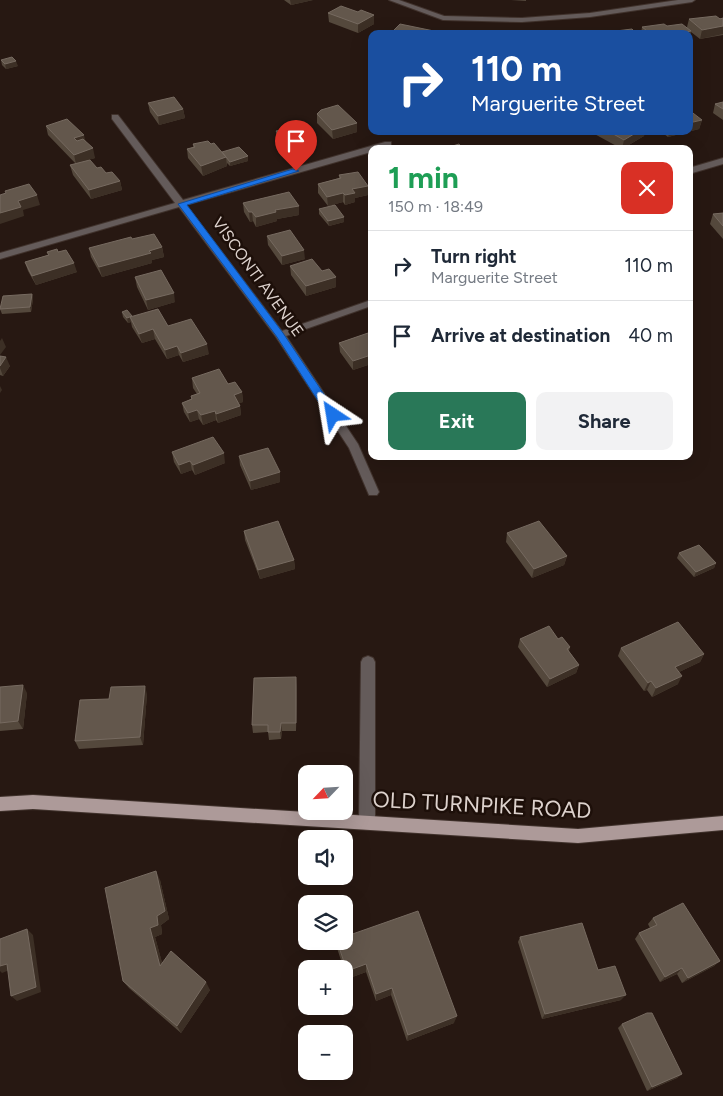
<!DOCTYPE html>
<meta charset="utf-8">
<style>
:root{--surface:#fff;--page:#f2f2f3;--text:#1f2937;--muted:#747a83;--line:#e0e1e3;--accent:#297858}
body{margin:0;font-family:Figtree,sans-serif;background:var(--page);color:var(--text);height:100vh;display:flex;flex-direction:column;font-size:19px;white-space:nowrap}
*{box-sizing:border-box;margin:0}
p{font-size:16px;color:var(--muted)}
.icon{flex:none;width:28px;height:28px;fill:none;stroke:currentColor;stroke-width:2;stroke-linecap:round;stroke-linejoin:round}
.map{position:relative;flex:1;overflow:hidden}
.drawer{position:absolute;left:368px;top:145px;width:325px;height:315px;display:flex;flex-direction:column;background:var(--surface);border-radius:10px;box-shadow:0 5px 20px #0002}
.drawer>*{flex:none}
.hud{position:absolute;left:368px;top:30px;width:325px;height:105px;border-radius:10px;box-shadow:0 5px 20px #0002;background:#1a4fa0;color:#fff;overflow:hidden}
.needle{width:32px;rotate:245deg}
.buttons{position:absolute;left:298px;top:765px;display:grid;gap:10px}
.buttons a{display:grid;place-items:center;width:55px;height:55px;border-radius:10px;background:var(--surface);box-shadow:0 5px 20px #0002;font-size:25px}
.pin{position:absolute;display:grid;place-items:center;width:42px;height:42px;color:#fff;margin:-51px -21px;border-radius:50% 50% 50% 0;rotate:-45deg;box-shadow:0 0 5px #0007}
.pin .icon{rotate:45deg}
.me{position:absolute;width:55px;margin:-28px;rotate:327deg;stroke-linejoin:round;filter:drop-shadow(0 0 4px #0008)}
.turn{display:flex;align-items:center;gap:18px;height:105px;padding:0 20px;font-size:22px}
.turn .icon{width:65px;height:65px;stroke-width:2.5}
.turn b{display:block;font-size:35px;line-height:42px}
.round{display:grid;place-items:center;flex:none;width:52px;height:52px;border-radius:10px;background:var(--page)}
.summary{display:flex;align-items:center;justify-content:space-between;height:85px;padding:0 20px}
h1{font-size:30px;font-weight:700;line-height:38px;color:#1e9e55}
.action{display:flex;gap:10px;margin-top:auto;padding:10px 20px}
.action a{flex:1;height:58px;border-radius:10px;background:var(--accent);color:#fff;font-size:20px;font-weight:700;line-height:58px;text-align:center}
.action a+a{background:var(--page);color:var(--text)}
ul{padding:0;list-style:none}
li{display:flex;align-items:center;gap:15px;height:70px;padding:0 20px;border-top:1px solid var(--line)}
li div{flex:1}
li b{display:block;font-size:19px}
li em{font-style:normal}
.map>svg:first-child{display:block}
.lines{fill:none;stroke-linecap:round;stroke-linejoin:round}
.minor-casing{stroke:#40322c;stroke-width:2}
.major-casing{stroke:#40322c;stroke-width:2}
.minor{fill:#645b5a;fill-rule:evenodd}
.major{fill:#ad9a99;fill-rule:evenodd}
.wall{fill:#54483c}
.shaded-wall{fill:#3c2f25}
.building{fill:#63574c;stroke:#766a60}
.route{fill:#1a73e8;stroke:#114b97}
.labels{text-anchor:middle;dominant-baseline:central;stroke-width:5;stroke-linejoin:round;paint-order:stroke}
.far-street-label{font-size:16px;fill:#ddd2cd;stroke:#1d0f09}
.near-street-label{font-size:22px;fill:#ddd2cd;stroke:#1d0f09}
</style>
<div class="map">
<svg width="723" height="1096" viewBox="0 0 723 1096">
<rect width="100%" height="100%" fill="#271812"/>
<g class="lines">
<defs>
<path id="minor" d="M389 0H399L444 16 522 18 590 13 678 0H695L692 2 590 17 522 22 443 20Z
M112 115H118L183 200 385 142H391V146L382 149H371V152L186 205 282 331 371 300V306L286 336 358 444 379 492 377 495H369L349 448 276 337 179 207 0 259V253L175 203 112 119Z
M723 158V164L689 174V168Z
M368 656 373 658 375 662V822L372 827 367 829 362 827 359 822 361 662 363 658Z"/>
<path id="major" d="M33 795 578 829 723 816V830L578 843 33 809 0 811V797Z"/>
</defs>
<!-- minor casing -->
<use href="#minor" class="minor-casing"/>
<!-- major casing -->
<use href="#major" class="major-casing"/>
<!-- minor -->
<use href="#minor" class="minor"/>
<!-- major -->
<use href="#major" class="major"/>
</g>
<!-- wall -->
<path class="wall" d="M284 0H313L291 5Z
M511 0H526V1Z
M358 12 374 24 358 33 329 22 328 13Z
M723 18V35L700 39 691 32 689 40V34H641L642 27H687L689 19Z
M1 60 18 66 6 69 2 65Z
M723 102V120L713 113 715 104Z
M148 103 183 109 185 118 159 125 150 112Z
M317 114 357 123V132L333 139 317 123Z
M702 120 699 129 668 137 660 131H689Z
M289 125 312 138 313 148 286 154 276 140V131L289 128Z
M46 126 85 140 95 158 87 160 97 168 120 181 122 190 91 199 73 175 70 165 76 164 48 135Z
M589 131H645L644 136 622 149Z
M193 144H211L222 152 248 161 230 166 227 163V166L203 176 188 158 187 149 193 147Z
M339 175 368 195 355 198V202L345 205 343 202 328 206 318 193V184L339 178Z
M243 203 299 215 277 219V221L256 227 253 221 250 222 244 212Z
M319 209 344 222 329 226 319 214Z
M723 213V239L710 224 713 214Z
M267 236 305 259 282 265 268 245Z
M371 237V252L370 247V238Z
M132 239 162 247 164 257 152 260V263L102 277 91 257 89 248Z
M47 252H58L77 272 36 285 28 271 25 262 48 255Z
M290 266 322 271 336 277V287L306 296 291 275Z
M135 277 175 302 148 310 137 287Z
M32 294 33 299 31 312 2 314 0 309Z
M122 312 132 317 168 326 209 354 183 362 179 355 167 359 155 339 142 343 132 327 131 322 128 323 123 317Z
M371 332V364L353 370 340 352 339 343Z
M0 356 10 366 3 376 0 375Z
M192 378 228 384 242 392 243 402 239 403 240 406 241 415 218 423 216 420 203 425 199 419 190 422 184 412 182 403 191 399V396L197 394 193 388Z
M172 452 225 463 195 475 192 470 181 474 174 462Z
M239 456 280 482 251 490 240 465Z
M244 531 294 560 295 569 260 579 245 540Z
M507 533 567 556 564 565 532 578 506 542Z
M679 553 716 563 714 568 694 577 677 558Z
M520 639H558L570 647 569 651 579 665 576 673 547 687 518 647Z
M621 648 704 654 700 662 679 672 678 684 652 697 647 690 644 691 618 656Z
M297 686 296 731H282L281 739 269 740 268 732 253 733 252 725Z
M0 687 27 693 23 729 0 731Z
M147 694 143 745 79 749 75 741 109 699Z
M160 880 169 919 161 925 162 934 155 937 162 963 210 990 181 1033 129 988 123 981Z
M653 918 720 961 714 966 682 983 677 974 660 982 635 939 639 933 650 928 648 924Z
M520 937 598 970 621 1000 542 1019 518 942Z
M337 941H344L454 1023 407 1041 391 995 376 1001 366 972 347 979 337 948Z
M622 1024 682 1074 677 1078 647 1091 618 1028Z"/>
<!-- shaded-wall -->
<path class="shaded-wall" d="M290 0H313L291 5Z
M374 15V24L358 33V24Z
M723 26V34L700 39 702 30Z
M691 31 689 40V34H676Z
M16 61 18 66 6 69 5 64Z
M183 109 185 118 159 125 158 116Z
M702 120 699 129 668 137 670 131H689V123Z
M357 123V132L333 139 332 130Z
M639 131H645L644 136 622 149 624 140Z
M84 135 86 144 76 148 74 138Z
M312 138 313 148 286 154V145Z
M93 148 95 158 76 164 74 155Z
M248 156V161L230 166V162Z
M226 157 227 166 203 176 201 166Z
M120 181 122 190 91 199 89 190Z
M368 186V195L355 198V202L345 205V195L352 189Z
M343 193V202L328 206 327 197Z
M37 195 40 205 23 210 24 216 0 224V213L18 201Z
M299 206V215L277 219V221L256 227V217L275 210Z
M249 212H252L253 221 250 222Z
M344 217V222L329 226 328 221Z
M162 247 164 257 152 260V263L102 277 99 267Z
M304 250 305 259 282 265V256Z
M74 263 77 272 36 285 32 276Z
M336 277V287L306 296V286Z
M174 293 175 302 148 310 146 300Z
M32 294 33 299 31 312 30 307Z
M132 316 130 317 131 322 128 323 127 318Z
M153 329 155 339 142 343 139 334Z
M2 338 6 347 0 355V341Z
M207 344 209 354 183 362 181 353Z
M177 346 179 355 167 359 165 350Z
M371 355V364L353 370V361Z
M6 357 10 366 3 376 0 368V366Z
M0 386 2 390 0 393Z
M242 392 243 402 235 405 234 395Z
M240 406 241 415 218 423 216 414Z
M197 410 199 419 190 422 188 413Z
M215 411 216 420 203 425 201 415Z
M224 453 225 463 195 475 193 465Z
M190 461 192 470 181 474 179 465Z
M280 472V482L251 490 250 481Z
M567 556 564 565 532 578 534 569Z
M294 560 295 569 260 579 258 570Z
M716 563 714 568 694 577 696 572Z
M704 654 700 662 671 676 675 667Z
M579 665 576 673 547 687 550 679Z
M682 676 678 684 652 697 656 688Z
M296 677 297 686 296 731Z
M651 681 647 690 644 691 648 683Z
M23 685 27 693 23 729 18 721Z
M145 686 147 694 143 745 140 737Z
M281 723 282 731 281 739 280 732Z
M156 871 160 880 169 919 161 925 162 934 155 937 165 973 160 966 150 928 157 916Z
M27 929 33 935 41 992 17 1001 11 996Z
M720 961 714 966 682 983 688 978Z
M7 964 12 969 2 973 0 971V966Z
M366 964V972L347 979V971Z
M682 968 677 974 660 982 665 977Z
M206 982 210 990 181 1033 177 1026Z
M392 988 391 995 376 1001V994Z
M626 995 621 1000 542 1019 545 1014Z
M457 1016 454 1023 407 1041 408 1035Z
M682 1074 677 1078 647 1091 652 1087Z"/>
<!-- building -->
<path class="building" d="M341 6 358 12 361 10 374 15 358 24 328 13Z
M716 16 720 19 723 18V26L702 30 689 19Z
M400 24 434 31 431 34H395L391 33Z
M664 24 667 26 682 24 691 31 676 34H651L642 27Z
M632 29 637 34H592Z
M12 57 16 61 5 64 1 60Z
M174 97 183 109 158 116 148 103Z
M723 102V109L715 104Z
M338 105 357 123 332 130 317 114 321 110Z
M689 110 702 120 689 123Z
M67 119 84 135 74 138 77 141 83 139 93 148 74 155 46 126Z
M300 123 312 138 286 145 276 131 290 128 289 125Z
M608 131H639L624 140Z
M208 141 211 144 214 143 226 157 201 166 187 149 195 147 193 144Z
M459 144 463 149H443Z
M239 147 248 156 230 162 222 152Z
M90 160 97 168 101 167 106 173 112 172 120 181 89 190 70 165Z
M358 172 368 186 352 189 355 193 345 195 343 193 327 197 318 184 341 178 339 175Z
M29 184 37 195 18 201 21 207 0 213V195L6 193 5 191Z
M289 192 299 206 275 210 276 212 256 217 252 212H249L243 203Z
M335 205 344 217 328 221 319 209Z
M723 213V226L713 214Z
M290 230 304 250 282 256 267 236Z
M154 234 162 247 149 251 151 253 99 267 89 248 131 237 132 239Z
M57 249 58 252 66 250 74 263 32 276 25 262 49 255 47 252Z
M312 259 322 271 329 269 336 277 306 286 290 266Z
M161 270 174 293 146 300 135 277Z
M32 294 30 307 0 309 3 296Z
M158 309 168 326 191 319 207 344 181 353 177 346 165 350 153 329 139 334 130 317Z
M127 310 132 316 127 318 122 312Z
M371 332V355L353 361 339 343Z
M0 356 6 357 0 366Z
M219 369 228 384 235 382 242 392 234 395 240 406 216 414 215 411 201 415 197 410 188 413 182 403 192 399 191 396 200 393 192 378Z
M213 437 224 453 193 465 190 461 179 465 172 452Z
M268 448 280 472 250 481 239 456Z
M278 521 294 560 258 570 244 531Z
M539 521 567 556 534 569 507 533Z
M699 545 716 563 696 572 679 553Z
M678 622 704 654 675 667 682 676 656 688 651 681 648 683 621 648Z
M549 626 558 639 562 637 570 647 567 649 579 665 550 679 520 639Z
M296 677V723H281L280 732H268V725H252L254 678Z
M23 685 18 721 0 723V687Z
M145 686 140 737 75 741 80 700 109 699 111 687Z
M156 871 165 911 157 916 158 925 150 928 160 966 171 951 206 982 177 1026 123 981 105 888Z
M683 903 720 961 688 978 682 968 665 977 639 933 657 925 653 918Z
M418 911 457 1016 408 1035 392 988 376 994 366 964 347 971 337 941H344V937Z
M582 923 598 970 615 966 626 995 545 1014 520 937Z
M27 929 36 987 11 996 7 964 0 966V939Z
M647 1013H652L682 1074 652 1087 622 1024Z"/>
<!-- route -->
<path class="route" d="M293 169 299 171 187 205 283 333 338 415 333 419 329 418 277 337 178 204Z"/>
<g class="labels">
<!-- far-street labels -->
<g class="far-street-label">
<text transform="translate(258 277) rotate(54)">VISCONTI AVENUE</text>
</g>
<!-- near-street labels -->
<g class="near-street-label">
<text transform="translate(482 805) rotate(3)">OLD TURNPIKE ROAD</text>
</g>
</g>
</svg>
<div class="buttons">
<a><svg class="needle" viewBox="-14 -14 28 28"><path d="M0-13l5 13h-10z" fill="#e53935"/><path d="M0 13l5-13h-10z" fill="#747a83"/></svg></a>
<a><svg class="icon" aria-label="sound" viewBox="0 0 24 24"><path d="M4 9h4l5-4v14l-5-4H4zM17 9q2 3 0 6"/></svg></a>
<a><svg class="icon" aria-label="layers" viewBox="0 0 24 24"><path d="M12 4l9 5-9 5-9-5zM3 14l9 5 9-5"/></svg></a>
<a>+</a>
<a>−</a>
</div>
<div class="pin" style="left:296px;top:171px;background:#d93025"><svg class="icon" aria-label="arrive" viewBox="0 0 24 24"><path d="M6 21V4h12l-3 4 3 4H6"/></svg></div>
<svg class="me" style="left:333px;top:415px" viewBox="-20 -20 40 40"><path d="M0-17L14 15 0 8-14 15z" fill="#1a73e8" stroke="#fff" stroke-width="4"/></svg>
<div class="hud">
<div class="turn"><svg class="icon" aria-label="right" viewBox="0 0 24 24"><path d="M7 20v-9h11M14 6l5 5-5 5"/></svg><div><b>110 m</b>Marguerite Street</div></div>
</div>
<section class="drawer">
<div class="summary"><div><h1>1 min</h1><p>150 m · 18:49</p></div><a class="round" style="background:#d93025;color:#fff"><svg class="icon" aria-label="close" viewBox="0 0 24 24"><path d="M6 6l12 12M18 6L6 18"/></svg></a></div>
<ul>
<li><svg class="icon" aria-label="right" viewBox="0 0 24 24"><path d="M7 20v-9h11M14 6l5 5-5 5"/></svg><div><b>Turn right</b><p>Marguerite Street</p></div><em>110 m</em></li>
<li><svg class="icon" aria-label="arrive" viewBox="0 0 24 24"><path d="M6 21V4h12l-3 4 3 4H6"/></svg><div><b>Arrive at destination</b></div><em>40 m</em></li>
</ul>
<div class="action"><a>Exit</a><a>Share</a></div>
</section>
</div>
